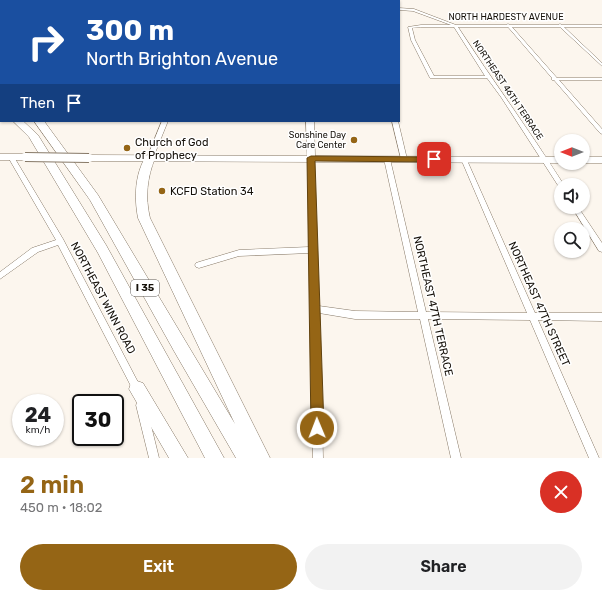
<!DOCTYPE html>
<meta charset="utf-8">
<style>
:root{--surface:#fff;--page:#f2f2f2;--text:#202124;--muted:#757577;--accent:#956515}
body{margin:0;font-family:Rubik,sans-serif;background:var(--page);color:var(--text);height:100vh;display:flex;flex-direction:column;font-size:15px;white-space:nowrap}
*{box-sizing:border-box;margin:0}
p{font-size:13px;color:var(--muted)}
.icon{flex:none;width:22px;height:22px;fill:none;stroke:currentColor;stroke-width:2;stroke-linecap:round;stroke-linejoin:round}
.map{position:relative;height:458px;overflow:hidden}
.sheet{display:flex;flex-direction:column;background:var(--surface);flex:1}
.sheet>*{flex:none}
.guide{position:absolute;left:0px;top:0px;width:400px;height:122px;box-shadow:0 1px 3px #0004;background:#1a4fa0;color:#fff;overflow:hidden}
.needle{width:26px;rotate:270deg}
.controls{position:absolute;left:554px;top:134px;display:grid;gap:8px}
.controls a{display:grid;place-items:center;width:36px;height:36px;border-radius:50%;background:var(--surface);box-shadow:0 1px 3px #0004;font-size:20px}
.speed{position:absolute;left:12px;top:394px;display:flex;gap:8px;font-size:20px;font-weight:700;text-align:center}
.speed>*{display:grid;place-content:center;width:52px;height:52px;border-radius:50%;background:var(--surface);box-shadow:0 1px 3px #0004;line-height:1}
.speed small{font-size:10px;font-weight:400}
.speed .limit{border:2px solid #111;border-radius:6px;background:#fff;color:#111}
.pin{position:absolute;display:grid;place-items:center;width:34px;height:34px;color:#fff;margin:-17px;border-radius:8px;box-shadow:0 2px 6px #0006}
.me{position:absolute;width:44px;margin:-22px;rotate:359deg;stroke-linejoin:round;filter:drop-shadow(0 0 3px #0008)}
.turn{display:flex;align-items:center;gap:14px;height:84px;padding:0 20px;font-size:18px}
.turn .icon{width:52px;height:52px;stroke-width:2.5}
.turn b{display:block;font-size:28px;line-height:34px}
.then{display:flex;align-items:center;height:38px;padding:0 20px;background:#0003;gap:8px;font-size:15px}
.round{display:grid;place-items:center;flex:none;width:42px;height:42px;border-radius:21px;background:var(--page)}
.overview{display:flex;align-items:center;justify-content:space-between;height:68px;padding:0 20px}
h1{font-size:24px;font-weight:600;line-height:30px;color:var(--accent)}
.primary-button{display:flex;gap:8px;margin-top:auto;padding:8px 20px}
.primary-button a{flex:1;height:46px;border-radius:24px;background:var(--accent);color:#fff;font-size:16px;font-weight:600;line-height:46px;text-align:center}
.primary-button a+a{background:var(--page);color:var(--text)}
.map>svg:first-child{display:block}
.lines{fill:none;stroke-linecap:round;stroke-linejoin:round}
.street-casing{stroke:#867866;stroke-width:1}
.secondary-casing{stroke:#867866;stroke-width:1}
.highway-casing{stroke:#867866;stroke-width:1}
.street{fill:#fff;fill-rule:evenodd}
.secondary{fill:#fff;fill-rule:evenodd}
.highway{fill:#fff;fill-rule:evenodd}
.secondary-bridge-casing{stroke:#867866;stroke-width:10;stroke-linecap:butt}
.secondary-bridge{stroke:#fff;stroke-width:8}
.route{fill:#956515;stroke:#61420e}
.poi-dot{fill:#956515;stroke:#fff;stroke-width:1.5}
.labels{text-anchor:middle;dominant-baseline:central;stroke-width:3;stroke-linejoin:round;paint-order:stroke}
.far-street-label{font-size:9px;fill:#16110a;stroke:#fff}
.far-poi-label{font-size:9px;fill:#16110a;stroke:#fff;text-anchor:end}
.shield{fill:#fff;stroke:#5c5854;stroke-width:1}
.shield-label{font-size:10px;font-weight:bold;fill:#16110a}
.poi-label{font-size:11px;fill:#16110a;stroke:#fff;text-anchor:start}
.street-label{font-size:11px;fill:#16110a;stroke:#fff}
</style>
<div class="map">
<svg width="602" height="458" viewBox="0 0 602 458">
<rect width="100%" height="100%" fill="#fcf6ee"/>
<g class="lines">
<defs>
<path id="street" d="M1 0H5L6 1H2Z
M27 0H31L26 1Z
M120 0H124L119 1Z
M213 0H217L212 1Z
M399 8 414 9 456 25H506L508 24 510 25H558L560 24 562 25H602V27H564L602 63V66L560 27H512L557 78H602V80H559L602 129V134L600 133 554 80H552V78L508 27H458C492 80 530 131 564 185H561V187H559L501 97 487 78H430L411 40 408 27 421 25H451L413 11 399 10ZM421 27H454L485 76H434L415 40 412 28Z
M162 121H168L153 158 150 160 148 159 147 158Z
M392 121H398L407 159 406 160H402L401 159Z
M11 155 14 157 63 239 140 386 142 389 140 392 137 394 134 392 58 245 38 252 0 279V272L32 248 56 240 8 157Z
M311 157 314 159 319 306 355 311 418 312 384 159 387 157 390 159 426 312 527 313 461 159 462 158H466L535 313H602V321L538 320 599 458H589L530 320 428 319 461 458H451L420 319H355L319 313 323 458H313L310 253 239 256 199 268 196 267 195 265 196 263 199 262 239 250 309 247 308 159Z
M572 207H578L602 243V252L599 251Z
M141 400 144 402 146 405 159 458H149L136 405 138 402Z"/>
<path id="secondary" d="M314 0H318V1H314Z
M306 121H314L315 156 561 157V163L89 161 85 158 89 155 307 156Z
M0 154H25L29 157 25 160H0Z
M583 157H602V163H583Z"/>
<path id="highway" d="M0 63H1V69H0Z
M0 101 1 102V108L0 107Z
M13 121H23L38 135 106 245 224 458H205L98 253 29 137Z
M34 121H44L98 195 235 424 138 218C134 197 135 174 146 156H154L155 158C147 178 145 197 150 218L270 458H236L174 351 90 200Z
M137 381 143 383 188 458H169L129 389 131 383Z"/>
</defs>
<!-- street casing -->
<use href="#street" class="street-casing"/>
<!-- secondary casing -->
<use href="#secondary" class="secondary-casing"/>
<!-- highway casing -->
<use href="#highway" class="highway-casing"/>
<!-- street -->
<use href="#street" class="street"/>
<!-- secondary -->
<use href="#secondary" class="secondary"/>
<!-- highway -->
<use href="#highway" class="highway"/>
<defs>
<path id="secondary-bridge" d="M25 157 89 158"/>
</defs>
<!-- secondary-bridge casing -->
<use href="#secondary-bridge" class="secondary-bridge-casing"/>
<!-- secondary-bridge -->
<use href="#secondary-bridge" class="secondary-bridge"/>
</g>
<!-- route -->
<path class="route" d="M311 156 434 157 438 159 434 162 315 161 324 428 322 433 317 435 313 433 311 428 307 158Z"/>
<!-- markers -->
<g class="poi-dot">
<circle cx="354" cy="140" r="4"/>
<circle cx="127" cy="148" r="4"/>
<circle cx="162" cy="191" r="4"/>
</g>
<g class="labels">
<!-- far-street labels -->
<g class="far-street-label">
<text x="506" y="17">NORTH HARDESTY AVENUE</text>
<text transform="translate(508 90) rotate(56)">NORTHEAST 46TH TERRACE</text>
</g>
<!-- far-poi labels -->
<g class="far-poi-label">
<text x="346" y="135">Sonshine Day<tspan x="346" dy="10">Care Center</tspan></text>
</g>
<!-- shield labels -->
<rect class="shield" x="131" y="280" width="28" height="16" rx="3"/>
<g class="shield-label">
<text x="145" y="288">I 35</text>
</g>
<!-- poi labels -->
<g class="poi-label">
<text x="135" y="142">Church of God<tspan x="135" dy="13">of Prophecy</tspan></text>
<text x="170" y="191">KCFD Station 34</text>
</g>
<!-- street labels -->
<g class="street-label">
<text transform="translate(103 298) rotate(62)">NORTHEAST WINN ROAD</text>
<text transform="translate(539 304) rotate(66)">NORTHEAST 47TH STREET</text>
<text transform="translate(433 306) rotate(77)">NORTHEAST 47TH TERRACE</text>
</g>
</g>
</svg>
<div class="controls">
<a><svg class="needle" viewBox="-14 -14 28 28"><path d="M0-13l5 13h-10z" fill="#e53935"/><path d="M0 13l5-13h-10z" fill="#757577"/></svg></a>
<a><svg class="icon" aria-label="sound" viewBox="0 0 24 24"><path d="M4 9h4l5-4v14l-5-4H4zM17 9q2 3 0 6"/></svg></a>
<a><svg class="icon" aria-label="search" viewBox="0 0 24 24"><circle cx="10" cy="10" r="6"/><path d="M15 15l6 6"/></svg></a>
</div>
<div class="speed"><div>24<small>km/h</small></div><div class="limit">30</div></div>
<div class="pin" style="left:434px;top:159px;background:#d93025"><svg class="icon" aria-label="arrive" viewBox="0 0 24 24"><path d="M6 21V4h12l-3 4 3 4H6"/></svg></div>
<svg class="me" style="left:317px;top:428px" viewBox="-20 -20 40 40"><circle r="17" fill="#956515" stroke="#fff" stroke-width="3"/><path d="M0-11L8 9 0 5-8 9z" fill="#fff"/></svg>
<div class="guide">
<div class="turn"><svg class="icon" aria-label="right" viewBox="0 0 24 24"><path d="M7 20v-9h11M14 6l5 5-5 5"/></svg><div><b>300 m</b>North Brighton Avenue</div></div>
<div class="then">Then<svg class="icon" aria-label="arrive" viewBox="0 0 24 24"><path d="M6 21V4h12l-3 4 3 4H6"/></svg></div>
</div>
</div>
<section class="sheet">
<div class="overview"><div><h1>2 min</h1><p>450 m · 18:02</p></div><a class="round" style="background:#d93025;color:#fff"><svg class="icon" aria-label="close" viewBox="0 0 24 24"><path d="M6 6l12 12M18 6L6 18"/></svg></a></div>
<div class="primary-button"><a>Exit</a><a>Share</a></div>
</section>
